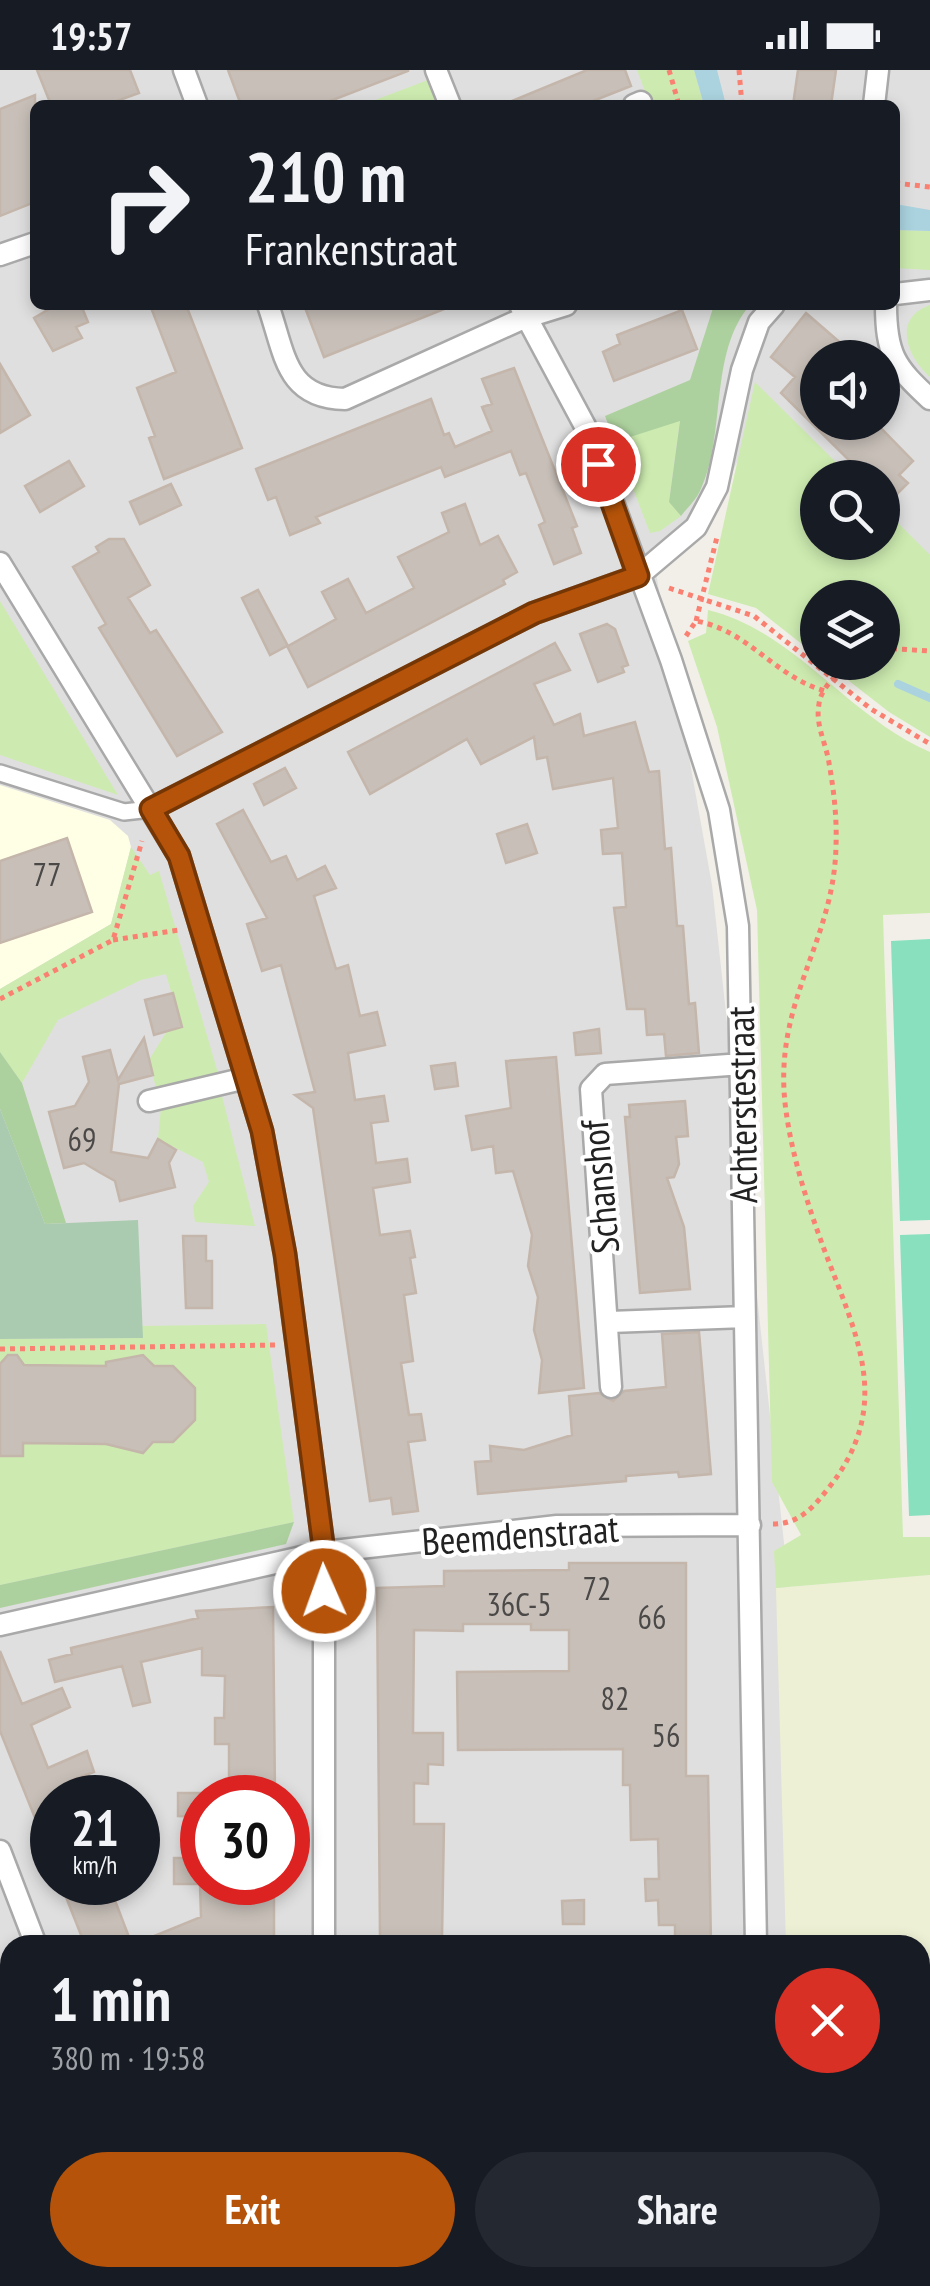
<!DOCTYPE html>
<meta charset="utf-8">
<style>
:root{--surface:#171b24;--page:#242831;--text:#f1f3f6;--muted:#9ea1a6;--accent:#b45309}
body{margin:0;font-family:"PT Sans Narrow",sans-serif;background:var(--page);color:var(--text);height:100vh;display:flex;flex-direction:column;font-size:38px;white-space:nowrap}
*{box-sizing:border-box;margin:0}
p{font-size:32px;color:var(--muted)}
.icon{flex:none;width:55px;height:55px;fill:none;stroke:currentColor;stroke-width:2;stroke-linecap:round;stroke-linejoin:round}
.map{position:relative;flex:1;overflow:hidden}
.details{position:absolute;left:0px;top:1865px;width:930px;height:352px;display:flex;flex-direction:column;background:var(--surface);border-radius:30px 30px 0 0;box-shadow:0 5px 15px #0003}
.details>*{flex:none}
.top-card{position:absolute;left:30px;top:30px;width:870px;height:210px;border-radius:15px;box-shadow:0 5px 15px #0003;background:#171b24;color:var(--text);overflow:hidden}
.tools{position:absolute;left:800px;top:270px;display:grid;gap:20px}
.tools a{display:grid;place-items:center;width:100px;height:100px;border-radius:50%;background:var(--surface);box-shadow:0 5px 15px #0003;font-size:50px}
.speed{position:absolute;left:30px;top:1705px;display:flex;gap:20px;font-size:50px;font-weight:700;text-align:center}
.speed>*{display:grid;place-content:center;width:130px;height:130px;border-radius:50%;background:var(--surface);box-shadow:0 5px 15px #0003;line-height:1}
.speed small{font-size:25px;font-weight:400}
.speed .limit{border:15px solid #d22;background:#fff;color:#111}
.pin{position:absolute;display:grid;place-items:center;width:85px;height:85px;color:#fff;margin:-42px;border:5px solid #fff;border-radius:50%;box-shadow:0 2px 10px #0007}
.me{position:absolute;width:110px;margin:-55px;rotate:358deg;stroke-linejoin:round;filter:drop-shadow(0 0 8px #0008)}
.turn{display:flex;align-items:center;gap:35px;height:210px;padding:0 50px;font-size:45px}
.turn .icon{width:130px;height:130px;stroke-width:2.5}
.turn b{display:block;font-size:70px;line-height:85px}
.round{display:grid;place-items:center;flex:none;width:105px;height:105px;border-radius:52px;background:var(--page)}
.headline{display:flex;align-items:center;justify-content:space-between;height:170px;padding:0 50px}
h1{font-size:60px;font-weight:600;line-height:75px}
.primary-button{display:flex;gap:20px;margin-top:auto;padding:20px 50px}
.primary-button a{flex:1;height:115px;border-radius:60px;background:var(--accent);color:#fff;font-size:40px;font-weight:600;line-height:115px;text-align:center}
.primary-button a+a{background:var(--page);color:var(--text)}
.status{display:flex;justify-content:space-between;align-items:center;height:70px;padding:0 50px;background:var(--surface);direction:ltr}
.status svg{height:28px;fill:currentColor}
.map>svg:first-child{display:block}
.residential{fill:#e0dfdf;fill-rule:evenodd}
.education{fill:#ffffe5}
.farmland{fill:#eef0d5}
.grass{fill:#cdebb0}
.forest{fill:#add19e}
.cemetery{fill:#aacbaf}
.pitch{fill:#88e0be}
.water{fill:#aad3df}
.lines{fill:none;stroke-linecap:round;stroke-linejoin:round}
.stream{stroke:#aad3df;stroke-width:8}
.building{fill:#c7bfb8;stroke:#c4b6ab;stroke-width:2.5}
.pedestrian-casing{stroke:#a9a9a9;stroke-width:20}
.minor-casing{stroke:#a9a9a9;stroke-width:25}
.path{stroke:#fa8072;stroke-width:5;stroke-dasharray:5 5;stroke-linecap:butt}
.pedestrian{stroke:#fff;stroke-width:15}
.minor{stroke:#fff;stroke-width:20}
.route-casing{stroke:#753606;stroke-width:25}
.route{stroke:#b45309;stroke-width:18}
.labels{text-anchor:middle;dominant-baseline:central;stroke-width:8;stroke-linejoin:round;paint-order:stroke}
.number-label{font-size:32px;fill:#4b4948}
.street-label{font-size:38px;fill:#222;stroke:#fff}
</style>
<div class="status"><b>19:57</b><svg viewBox="0 0 49 12"><path d="M0 12V9h3v3zM5 12V6h3v6zM10 12V3h3v9zM15 12V0h3v12zM26 1h20v11H26zM47 4h2v5h-2z"/></svg></div>
<div class="map">
<svg width="930" height="2216" viewBox="0 0 930 2216">
<rect width="100%" height="100%" fill="#f2efe9"/>
<!-- residential -->
<path class="residential" d="M0 0H930V593L882 528V408H818L739 388 707 457 654 492 712 815 828 1875H10V2208H864L865 2216H0ZM35 35H895V235H35ZM818 288H882V352H818ZM52 1728H138V1812H52ZM202 1728H288V1812H202Z"/>
<!-- education -->
<path class="education" d="M0 715 110 750 128 766 131 777 111 854 0 919Z"/>
<!-- farmland -->
<path class="farmland" d="M930 1505V2072L920 2077V1875H786L776 1518Z"/>
<!-- grass -->
<path class="grass" d="M637 0H694L704 35H650Z
M428 10 438 35H362Z
M895 160 930 161V200L895 198Z
M930 235V307C907 287 892 248 930 235Z
M755 312 851 407 818 408V472H882L883 438 930 485V667L889 642 826 593 882 592V528H818L817 586 756 538 708 524Z
M675 349 680 350 669 431 681 446 660 461 650 463 617 377 627 368Z
M0 531 118 725 0 685Z
M708 540C795 561 848 647 930 682V843L883 845 903 1467H930V1505L776 1518 774 1481 801 1465 772 1412 757 840 717 657 688 571 706 563Z
M131 777 150 805 159 801 218 1003 156 1018 149 990 167 961 181 957 166 904 141 910 58 950 22 1013 0 982V919L111 854Z
M221 1022 255 1156 195 1152 193 1136 209 1112 203 1092 158 1069 161 1037Z
M266 1254 294 1452 0 1515V1269L142 1268V1256Z
M930 2111V2216H849L854 2208H920V2119Z"/>
<!-- forest -->
<path class="forest" d="M714 235H750C708 284 727 365 700 421 696 430 687 438 681 446L669 432 680 351 627 368 617 377 605 346 690 310Z
M0 982 22 1013 66 1153 45 1154 0 1039Z
M294 1452 286 1474 0 1538V1515Z"/>
<!-- cemetery -->
<path class="cemetery" d="M0 1039 45 1154 138 1150 143 1268 0 1269Z"/>
<!-- pitch -->
<path class="pitch" d="M930 869V1150L900 1151 891 871Z
M930 1164V1445L909 1446 900 1165Z"/>
<!-- water -->
<path class="water" d="M694 0H717L726 35H704Z
M895 134 930 140V161L895 160Z"/>
<g class="lines">
<!-- stream -->
<path class="stream" d="M898 614 930 628"/>
</g>
<!-- building -->
<path class="building" d="M37 0H130L139 23 106 35H51Z
M228 0H408V1L320 35H241Z
M587 0H625L631 16 583 35H502Z
M798 0H836L831 35H793Z
M35 25V132L0 146V39Z
M56 235H81L88 252 76 257 82 268 53 281 34 248Z
M150 235H186L242 378 164 409 149 368 155 366 137 318 176 302Z
M304 235H452V236L324 287Z
M682 240 697 279 614 311 603 282 620 274 617 265Z
M806 243 858 288H818V352H875L913 391 899 405 908 413 882 439V408H867L781 323 795 307 771 287Z
M0 294 30 345 0 363Z
M514 298 577 456 572 458 581 483 554 494 539 455 545 452 526 403 520 405 511 381 445 407 441 397 316 447 320 453 290 465 276 427 268 430 256 399 431 329 444 365 449 363 455 377 492 361 482 337 492 334 482 309Z
M69 391 84 416 40 442 25 416Z
M171 414 181 435 140 454 130 432Z
M465 434 480 475 498 466 517 502 503 510 505 514 308 617 287 576 270 585 242 528 258 520 288 576 336 549 322 522 348 509 366 543 414 518 398 487 449 462 442 443Z
M109 469H124L150 515 128 528 150 563 156 560 222 662 177 686 99 558 106 554 73 497 99 482 96 477Z
M607 554 615 559 628 595 622 597 624 602 598 612 580 564Z
M555 573 570 600 534 614 554 655 580 644 584 666 635 652 649 702 659 701 665 779 671 778 677 856H683L689 934 695 933 699 983 666 986 664 964 647 965 645 939H627L614 838 626 837 622 783 603 784 601 760 618 758 613 708 553 719 547 687 537 689 534 667 481 694 467 669 370 724 348 682Z
M285 698 296 718 264 735 254 714Z
M243 740 271 792 286 786 297 810 325 796 336 818 314 826 336 899 348 895 360 946 377 942 385 975 348 983 355 1030 384 1026 388 1051 371 1053 376 1093 407 1089 410 1112 373 1118 380 1165 410 1161 415 1187 410 1188 416 1223 404 1225 413 1291 401 1293 409 1345 421 1344 425 1370 408 1372 418 1441 393 1444 391 1428 370 1431 313 1038 295 1025 315 1022 281 895 262 901 247 854 267 848 217 754Z
M527 754 537 783 506 793 497 764Z
M67 768 92 842 0 873V791Z
M173 923 182 957 154 965 145 930Z
M599 959 601 983 576 985 574 963Z
M144 968 153 1005 119 1014 111 1082 148 1088 158 1069 176 1080 169 1093 175 1117 120 1131 115 1111 99 1102 84 1093 64 1098 49 1042 75 1036 89 1012 83 987 110 980 118 1010Z
M556 987 584 1318 539 1323 542 1290 534 1260 538 1227 528 1196 532 1165 513 1101 496 1103 493 1076 472 1080 466 1046 511 1038 506 991Z
M455 993 458 1016 435 1019 431 996Z
M685 1031 688 1066 676 1067 679 1094 674 1107 667 1108 684 1157 690 1219 640 1223 625 1047H630L629 1035Z
M183 1166H206V1191H212V1238H186Z
M699 1262 711 1404 679 1407 678 1402 626 1406V1411L478 1424 475 1392 491 1391 490 1376 524 1380 572 1365 569 1326 599 1323 613 1331 624 1321 666 1317 662 1264Z
M8 1285H17L24 1295 106 1296V1292L143 1285 154 1296H173L195 1318V1350L173 1372H153L143 1383 106 1374 23 1373V1386H0V1294Z
M569 1493H686V1706H708L711 1875H675V1855H659L658 1830 646 1831 645 1809H659L658 1769 631 1770 630 1715H623V1679L458 1680 457 1602 569 1601V1560H531V1554H463V1561L414 1560 413 1663H443V1695L428 1694V1714L414 1713V1754H444L442 1867H380L377 1518 444 1516V1501L569 1500Z
M273 1537 275 1724 229 1723V1674H215V1648H224L225 1606 202 1605V1578L141 1592 150 1632 133 1636 122 1596 55 1612 49 1590 72 1584 71 1578 198 1548 196 1541Z
M0 1581 22 1634 62 1618 70 1637 31 1655 48 1698 87 1681 94 1702 70 1711 77 1728H52V1790L0 1661Z
M178 1723H202L201 1747 178 1746Z
M174 1788H202V1813H274V1875L147 1869 201 1847 200 1814H174Z
M60 1812H108L132 1875H85Z
M584 1830V1854H563L562 1831Z"/>
<g class="lines">
<defs>
<path id="pedestrian" d="M0 703 124 742 151 739"/>
<path id="minor" d="M184 0 197 35
M436 0 450 35
M634 35 641 32
M874 35 878 0
M0 185 35 173
M895 224 930 220
M268 235C285 283 285 328 345 329L524 248 566 235
M520 235 585 356 671 590 719 740 738 856 756 1875
M886 235C886 284 895 297 930 329
M0 493 179 786 262 1061 285 1185 324 1482V1875
M151 739 534 543 638 506 696 457 717 417 742 300 759 252 774 235
M149 1031 246 1008
M610 1252 745 1247
M611 1317 591 1019 605 1004 742 994
M0 1555 324 1482 557 1456 750 1455
M0 1781 36 1875
M325 2208V2216
M760 2208V2216
M85 2216 86 2208
M238 2216 298 2208"/>
</defs>
<!-- pedestrian casing -->
<use href="#pedestrian" class="pedestrian-casing"/>
<!-- minor casing -->
<use href="#minor" class="minor-casing"/>
<!-- path -->
<path class="path" d="M669 0 679 35
M739 0 742 35
M895 113 930 117
M669 518 754 546 871 639 930 674
M696 551 717 467
M686 566 696 551C748 560 775 607 825 621
M882 578 930 581
M113 870 179 860
M0 929 113 870 142 771
M0 1279 277 1275
M773 1454C798 1454 812 1439 827 1420 895 1336 857 1267 824 1179 808 1136 792 1086 786 1041 771 932 834 875 836 776 837 748 834 721 829 693 826 673 815 655 819 634 821 617 838 604 850 592
M920 2110 930 2104
M363 2208 365 2216"/>
<!-- pedestrian -->
<use href="#pedestrian" class="pedestrian"/>
<!-- minor -->
<use href="#minor" class="minor"/>
</g>
<g class="lines">
<defs>
<path id="route" d="M324 1521V1482L285 1184 262 1061 179 786 151 739 534 543 638 506 598 394"/>
</defs>
<!-- route casing -->
<use href="#route" class="route-casing"/>
<!-- route -->
<use href="#route" class="route"/>
</g>
<g class="labels">
<!-- number labels -->
<g class="number-label">
<text x="47" y="804">77</text>
<text x="82" y="1069">69</text>
<text x="597" y="1518">72</text>
<text x="519" y="1534">36C-5</text>
<text x="652" y="1547">66</text>
<text x="615" y="1628">82</text>
<text x="666" y="1665">56</text>
</g>
<!-- street labels -->
<g class="street-label">
<text transform="translate(741 1035) rotate(-91)">Achterstestraat</text>
<text transform="translate(599 1117) rotate(-95)">Schanshof</text>
<text transform="translate(520 1464) rotate(-4)">Beemdenstraat</text>
</g>
</g>
</svg>
<div class="tools">
<a><svg class="icon" aria-label="sound" viewBox="0 0 24 24"><path d="M4 9h4l5-4v14l-5-4H4zM17 9q2 3 0 6"/></svg></a>
<a><svg class="icon" aria-label="search" viewBox="0 0 24 24"><circle cx="10" cy="10" r="6"/><path d="M15 15l6 6"/></svg></a>
<a><svg class="icon" aria-label="layers" viewBox="0 0 24 24"><path d="M12 4l9 5-9 5-9-5zM3 14l9 5 9-5"/></svg></a>
</div>
<div class="speed"><div>21<small>km/h</small></div><div class="limit">30</div></div>
<div class="pin" style="left:598px;top:394px;background:#d93025"><svg class="icon" aria-label="arrive" viewBox="0 0 24 24"><path d="M6 21V4h12l-3 4 3 4H6"/></svg></div>
<svg class="me" style="left:324px;top:1521px" viewBox="-20 -20 40 40"><circle r="17" fill="#b45309" stroke="#fff" stroke-width="3"/><path d="M0-11L8 9 0 5-8 9z" fill="#fff"/></svg>
<div class="top-card">
<div class="turn"><svg class="icon" aria-label="right" viewBox="0 0 24 24"><path d="M7 20v-9h11M14 6l5 5-5 5"/></svg><div><b>210 m</b>Frankenstraat</div></div>
</div>
<section class="details">
<div class="headline"><div><h1>1 min</h1><p>380 m · 19:58</p></div><a class="round" style="background:#d93025;color:#fff"><svg class="icon" aria-label="close" viewBox="0 0 24 24"><path d="M6 6l12 12M18 6L6 18"/></svg></a></div>
<div class="primary-button"><a>Exit</a><a>Share</a></div>
</section>
</div>
